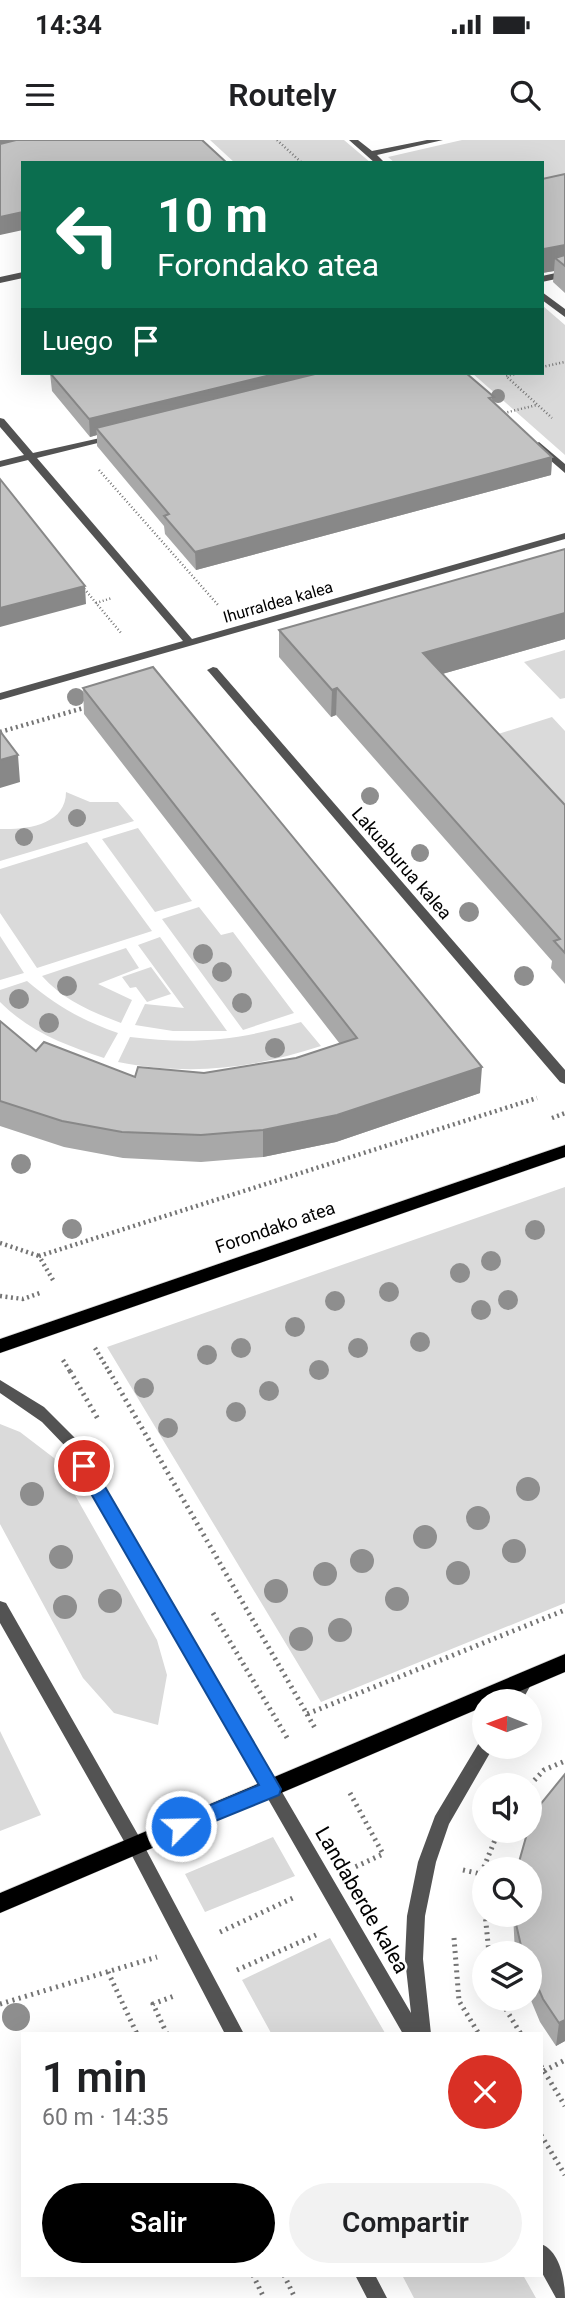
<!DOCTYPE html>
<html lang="es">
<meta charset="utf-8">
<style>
:root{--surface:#fff;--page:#f2f2f2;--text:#202124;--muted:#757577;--accent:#000}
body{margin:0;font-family:Roboto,sans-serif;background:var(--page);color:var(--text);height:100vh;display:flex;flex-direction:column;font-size:26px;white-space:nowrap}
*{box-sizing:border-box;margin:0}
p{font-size:23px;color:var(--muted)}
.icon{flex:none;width:38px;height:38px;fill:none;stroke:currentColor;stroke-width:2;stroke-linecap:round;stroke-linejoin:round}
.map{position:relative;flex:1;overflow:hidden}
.details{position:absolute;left:21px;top:1892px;width:522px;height:245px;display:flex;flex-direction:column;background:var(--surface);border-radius:0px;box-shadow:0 7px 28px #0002}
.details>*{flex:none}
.top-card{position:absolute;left:21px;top:21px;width:523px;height:214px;border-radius:0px;box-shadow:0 7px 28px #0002;background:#0b6e4f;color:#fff;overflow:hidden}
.needle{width:46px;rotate:271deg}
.fabs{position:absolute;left:472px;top:1549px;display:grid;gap:14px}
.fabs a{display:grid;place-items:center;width:70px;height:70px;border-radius:50%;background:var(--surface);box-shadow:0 7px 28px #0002;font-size:35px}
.pin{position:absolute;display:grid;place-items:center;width:60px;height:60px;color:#fff;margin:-30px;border:4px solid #fff;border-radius:50%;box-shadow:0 2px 7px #0007}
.me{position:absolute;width:77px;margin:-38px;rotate:67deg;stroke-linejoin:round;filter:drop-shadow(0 0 5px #0008)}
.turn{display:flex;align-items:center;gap:24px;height:147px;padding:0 21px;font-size:32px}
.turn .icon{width:91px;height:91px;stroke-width:2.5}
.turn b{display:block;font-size:49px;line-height:60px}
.then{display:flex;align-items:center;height:66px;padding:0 21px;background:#0003;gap:14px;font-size:26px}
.round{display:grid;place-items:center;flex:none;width:74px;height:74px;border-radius:37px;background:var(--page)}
.overview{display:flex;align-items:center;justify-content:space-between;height:119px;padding:0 21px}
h1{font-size:42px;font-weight:600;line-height:52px}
.primary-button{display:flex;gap:14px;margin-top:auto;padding:14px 21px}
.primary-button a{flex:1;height:80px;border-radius:42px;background:var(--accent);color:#fff;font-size:28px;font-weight:600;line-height:80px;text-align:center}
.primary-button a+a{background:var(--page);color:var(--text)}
.status{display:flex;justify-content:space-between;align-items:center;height:49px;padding:0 35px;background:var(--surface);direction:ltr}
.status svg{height:19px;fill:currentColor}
header{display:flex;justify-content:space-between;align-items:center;height:91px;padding:0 21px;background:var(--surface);font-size:32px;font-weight:600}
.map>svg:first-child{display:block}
.green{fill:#dadada}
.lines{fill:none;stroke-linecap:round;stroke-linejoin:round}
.primary-casing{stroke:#dbdbdb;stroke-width:1}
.path-far2{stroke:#757575;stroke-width:2.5;stroke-dasharray:1 2.5;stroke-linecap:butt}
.path-far1{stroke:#757575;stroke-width:4.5;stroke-dasharray:2 3.5;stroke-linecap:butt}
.path{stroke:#757575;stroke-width:5;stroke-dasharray:2 4.5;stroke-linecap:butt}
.street{fill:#535353;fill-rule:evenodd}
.primary{fill:#000;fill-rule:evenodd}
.tree{fill:#8e8e8e}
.wall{fill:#a8a8a8}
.shaded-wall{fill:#888}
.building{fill:#c3c3c3;stroke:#888;stroke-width:2}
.route{fill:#1a73e8;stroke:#114b97;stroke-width:2}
.labels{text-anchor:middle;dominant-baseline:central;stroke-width:5;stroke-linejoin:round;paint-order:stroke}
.far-street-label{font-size:16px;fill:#000;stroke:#fff}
.street-label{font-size:18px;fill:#000;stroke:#fff}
.near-street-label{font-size:21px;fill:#000;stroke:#fff}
</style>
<div class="status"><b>14:34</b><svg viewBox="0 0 49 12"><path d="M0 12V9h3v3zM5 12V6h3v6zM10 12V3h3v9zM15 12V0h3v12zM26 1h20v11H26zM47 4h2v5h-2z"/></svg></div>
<header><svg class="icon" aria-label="menu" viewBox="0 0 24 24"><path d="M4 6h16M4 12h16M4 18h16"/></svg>Routely<svg class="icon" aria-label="search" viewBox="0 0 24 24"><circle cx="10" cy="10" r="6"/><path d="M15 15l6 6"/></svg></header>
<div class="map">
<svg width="565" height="2158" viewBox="0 0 565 2158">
<rect width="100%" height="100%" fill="#fff"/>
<!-- green -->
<path class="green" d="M210 0H344L371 23H235Z
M462 0H565V41L543 46 542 23H395L388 17Z
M543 166 565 185V315L472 233H542Z
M565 510V558L560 559 524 522Z
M552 577 565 591V668L495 595Z
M66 652 90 662H118L134 681 0 721V689C26 690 66 685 66 652Z
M138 688 192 761 155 772 102 699Z
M87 702 152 791 37 828 0 773V729Z
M199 767 221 795 233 792 294 873 243 890 162 779Z
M0 796 24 833 0 840Z
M160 797 227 891H173L135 885 145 864 184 868 138 805Z
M126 808 139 828 98 844 132 860 121 883C92 872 63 860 42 836Z
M151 827 171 854 147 862 136 847 130 848 122 837Z
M27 841C55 865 83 881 118 893L104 918C65 905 30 892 0 862V850Z
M301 882 321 906C251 929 191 936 118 922L130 897C194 905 240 900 301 882Z
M565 1047V1463L321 1562 107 1207Z
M0 1284 20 1292 54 1318 157 1500 167 1535 158 1585 114 1573 83 1538 0 1384Z
M0 1591 41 1675 0 1691Z
M273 1697 295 1736 205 1772 185 1734Z
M330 1798 385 1893H271L242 1840Z
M402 2135H523L536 2158H414Z"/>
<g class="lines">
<defs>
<path id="primary" d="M565 1005V1017L0 1213V1199Z
M565 1514V1532L497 1561H485V1566L0 1773V1753Z"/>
</defs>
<!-- primary casing -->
<use href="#primary" class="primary-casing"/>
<!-- path-far2 -->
<path class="path-far2" d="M277 0 302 23
M542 227 565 222
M521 233 506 236 552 278
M504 273 537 265
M99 330 218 465
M82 446 121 493
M96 463 112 458"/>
<!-- path-far1 -->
<path class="path-far1" d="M0 592 87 567
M552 978 565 973
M0 1103 39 1116
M53 1140 39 1116 537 958
M0 1156 23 1159 40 1153
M95 1208 110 1233
M63 1220 71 1233"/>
<!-- path -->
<path class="path" d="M70 1231 98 1279
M109 1231 307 1574 565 1470
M213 1473 289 1601
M307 1574 316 1590
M530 1645 544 1630 565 1621
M350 1653 383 1714 355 1727
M463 1730 481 1734 499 1690
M481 1734 489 1813
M220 1792 295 1757
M454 1798 459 1861 479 1894
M237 1830 316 1795
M108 1832 137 1894
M499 1858 521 1894
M0 1864 157 1817
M167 1894 153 1864 174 1856
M541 1926 565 1966
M544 1931 565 1920
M541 1995 565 2035
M253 2135 264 2158
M284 2135 295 2158"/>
<!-- street -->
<path class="street" d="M349 0H358L372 11 427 0H443L377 15 385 23H375Z
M565 131V137L542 142V136Z
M23 132V138L0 143V137Z
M542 152 565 169V177L542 160Z
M0 278 4 279 33 313 118 294V298L37 318 192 499 565 393V399L0 560V553L183 501 28 320 0 327V321L24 315 0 287Z
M539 302 565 324V333L535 307 534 305Z
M213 527 217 528 565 930V944L560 942 209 532 207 530Z
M0 1240 44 1267 76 1299 411 1873 405 1819 407 1776 418 1722 435 1676 480 1601 485 1599V1606H494L449 1684 436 1722 425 1776 423 1819 431 1894H403L66 1307 42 1282 0 1253Z
M0 1461 6 1463 141 1700 244 1894H225L129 1710 0 1483Z
M526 1532 532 1534 534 1539 522 1561H505L520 1534Z
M541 2104C560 2111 565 2140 565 2158H556L541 2131Z
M355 2135H375L387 2158H367Z"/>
<!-- primary -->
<use href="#primary" class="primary"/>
</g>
<!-- trees -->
<g class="tree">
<circle cx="498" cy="256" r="7"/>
<circle cx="76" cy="557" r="9"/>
<circle cx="370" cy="656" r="9"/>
<circle cx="77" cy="678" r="9"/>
<circle cx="24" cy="697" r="9"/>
<circle cx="420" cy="713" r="9"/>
<circle cx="469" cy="772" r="10"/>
<circle cx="203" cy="814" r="10"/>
<circle cx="222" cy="832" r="10"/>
<circle cx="524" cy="836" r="10"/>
<circle cx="67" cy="846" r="10"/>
<circle cx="19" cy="859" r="10"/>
<circle cx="242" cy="863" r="10"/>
<circle cx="49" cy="883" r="10"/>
<circle cx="275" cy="908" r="10"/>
<circle cx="21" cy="1024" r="10"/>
<circle cx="72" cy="1089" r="10"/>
<circle cx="535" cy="1090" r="10"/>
<circle cx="491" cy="1121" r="10"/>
<circle cx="460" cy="1133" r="10"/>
<circle cx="389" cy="1152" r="10"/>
<circle cx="508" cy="1160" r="10"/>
<circle cx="335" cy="1161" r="10"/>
<circle cx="481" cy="1170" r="10"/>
<circle cx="295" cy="1187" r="10"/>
<circle cx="420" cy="1202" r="10"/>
<circle cx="241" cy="1208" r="10"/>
<circle cx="358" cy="1208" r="10"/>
<circle cx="207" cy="1215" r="10"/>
<circle cx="319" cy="1230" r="10"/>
<circle cx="144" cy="1248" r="10"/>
<circle cx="269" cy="1251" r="10"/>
<circle cx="236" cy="1272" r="10"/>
<circle cx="168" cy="1288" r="10"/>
<circle cx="528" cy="1349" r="12"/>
<circle cx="32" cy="1354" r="12"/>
<circle cx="478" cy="1378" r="12"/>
<circle cx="425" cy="1397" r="12"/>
<circle cx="514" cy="1411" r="12"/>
<circle cx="61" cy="1417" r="12"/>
<circle cx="362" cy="1421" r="12"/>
<circle cx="458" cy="1433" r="12"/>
<circle cx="325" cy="1434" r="12"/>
<circle cx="276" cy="1451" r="12"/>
<circle cx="397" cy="1459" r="12"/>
<circle cx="110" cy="1461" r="12"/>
<circle cx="65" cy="1467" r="12"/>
<circle cx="340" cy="1490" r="12"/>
<circle cx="301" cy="1499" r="12"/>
<circle cx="16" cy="1877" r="14"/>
</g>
<!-- wall -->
<path class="wall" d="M565 34V153L553 142 554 131 542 133V39Z
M50 233 493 263 552 317 551 335 196 430 165 394 164 386 97 306V295L90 297 52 251Z
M565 409V499L442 534 565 665V844L551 828 552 821 336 575 331 577 279 517V490Z
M83 548 480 953 336 1002 263 1017 201 1022 123 1018 64 1007 0 986V881L36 911 135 937 204 933 296 918 340 904 84 574Z
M513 1774H530L565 1901 556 1906 540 1882 530 1858V1813H515Z"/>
<!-- shaded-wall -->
<path class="shaded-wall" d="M0 0H49L0 10Z
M23 72V90L0 95V77Z
M565 105V126L555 118 554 131 542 133 544 109Z
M279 233H352L96 288 97 295 90 297 89 279Z
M552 317 551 335 196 430 195 412Z
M85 446 86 464 0 487V468Z
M565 473V499L421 540 423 513Z
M337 548 336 575 331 577 332 550Z
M18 615 20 642 0 648V620Z
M482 927 480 953 336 1002 263 1017V990Z
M565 1880V1901L556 1906 559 1883Z"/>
<!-- building -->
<path class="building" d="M16 0H202L227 23H23V72L0 77V4Z
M565 34V105L544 109 542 108V39Z
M565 115V126L555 118Z
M50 233H279L89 279Z
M319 233H466L494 257 489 258 552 317 195 412 164 376 169 374 96 288Z
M0 339 85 446 0 468Z
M565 409V473L423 513 565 665V813L554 801 560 799 337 548 332 550 279 490Z
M153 527 482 927 337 975 263 990 201 995 122 992 62 981 0 961V881L36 911 44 902 135 937 138 927 204 933 296 918 357 898 83 548Z
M0 591 18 615 0 620Z
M565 1634V1880L559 1883 543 1859 530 1829V1813H523L522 1810 516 1784V1774H530V1729H517L528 1690H530V1684L539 1666Z"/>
<!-- route -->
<path class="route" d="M84 1319 90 1321 281 1649 279 1655 181 1695 174 1692 171 1686 174 1680 259 1645 78 1331 76 1326 78 1321Z"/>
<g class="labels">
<!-- far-street labels -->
<g class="far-street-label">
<text transform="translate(278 462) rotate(-16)">Ihurraldea kalea</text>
</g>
<!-- street labels -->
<g class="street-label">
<text transform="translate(402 723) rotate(49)">Lakuaburua kalea</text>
<text transform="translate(275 1087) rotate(-19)">Forondako atea</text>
</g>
<!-- near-street labels -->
<g class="near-street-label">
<text transform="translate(362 1760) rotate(60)">Landaberde kalea</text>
</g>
</g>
</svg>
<div class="fabs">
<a><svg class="needle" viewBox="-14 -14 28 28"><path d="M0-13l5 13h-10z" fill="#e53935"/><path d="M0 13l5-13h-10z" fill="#757577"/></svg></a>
<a><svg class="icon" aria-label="sound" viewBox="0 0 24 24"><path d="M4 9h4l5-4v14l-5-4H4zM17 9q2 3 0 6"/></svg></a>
<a><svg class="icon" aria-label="search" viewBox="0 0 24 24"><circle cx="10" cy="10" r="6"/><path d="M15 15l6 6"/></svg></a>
<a><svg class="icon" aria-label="layers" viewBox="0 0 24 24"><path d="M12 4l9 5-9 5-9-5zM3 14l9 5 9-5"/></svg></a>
</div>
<div class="pin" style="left:84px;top:1326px;background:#d93025"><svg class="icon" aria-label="arrive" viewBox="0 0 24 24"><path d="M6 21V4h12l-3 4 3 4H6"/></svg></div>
<svg class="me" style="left:181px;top:1686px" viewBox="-20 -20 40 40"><circle r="17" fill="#1a73e8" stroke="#fff" stroke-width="3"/><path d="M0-11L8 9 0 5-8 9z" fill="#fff"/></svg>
<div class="top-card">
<div class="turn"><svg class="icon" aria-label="left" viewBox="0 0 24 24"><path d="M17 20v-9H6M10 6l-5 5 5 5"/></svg><div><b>10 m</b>Forondako atea</div></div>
<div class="then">Luego<svg class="icon" aria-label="arrive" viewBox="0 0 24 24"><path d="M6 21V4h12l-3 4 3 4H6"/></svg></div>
</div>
<section class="details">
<div class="overview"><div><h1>1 min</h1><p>60 m · 14:35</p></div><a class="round" style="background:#d93025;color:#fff"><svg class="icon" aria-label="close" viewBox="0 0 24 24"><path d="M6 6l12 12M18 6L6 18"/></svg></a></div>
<div class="primary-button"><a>Salir</a><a>Compartir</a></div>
</section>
</div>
